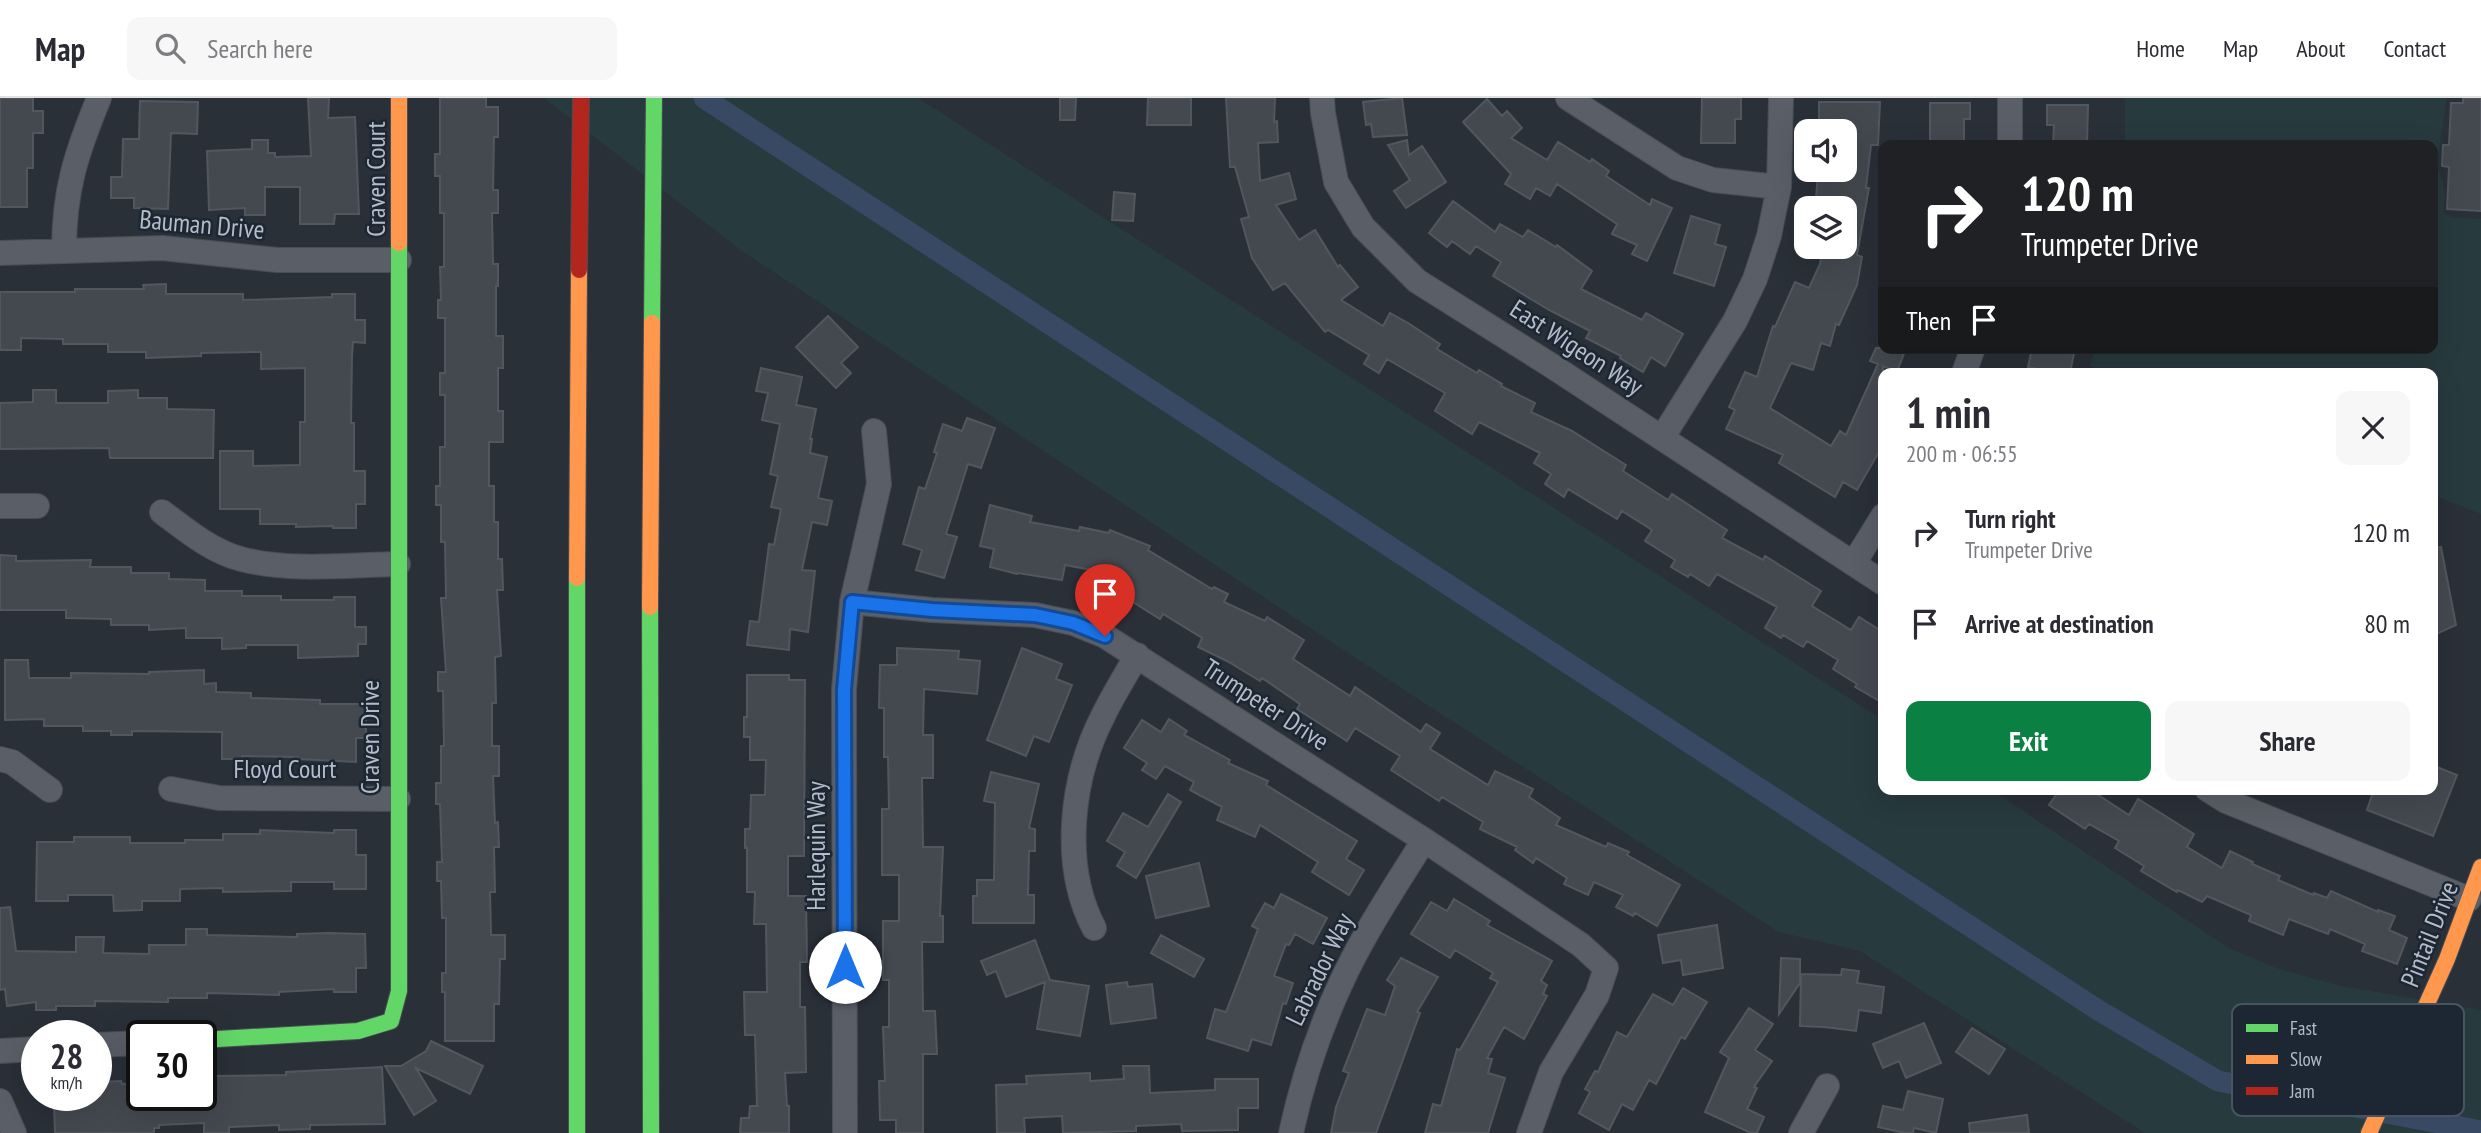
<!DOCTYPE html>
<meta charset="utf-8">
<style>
:root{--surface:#fff;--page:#f7f7f7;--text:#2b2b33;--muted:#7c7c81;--line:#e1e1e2;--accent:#0b8043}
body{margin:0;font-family:"PT Sans Narrow",sans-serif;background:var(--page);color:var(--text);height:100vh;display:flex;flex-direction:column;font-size:26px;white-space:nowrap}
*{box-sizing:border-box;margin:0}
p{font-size:23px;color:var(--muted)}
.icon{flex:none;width:38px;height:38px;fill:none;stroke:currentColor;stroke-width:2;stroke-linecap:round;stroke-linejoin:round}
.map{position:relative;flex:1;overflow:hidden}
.panel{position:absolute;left:1878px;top:270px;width:560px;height:427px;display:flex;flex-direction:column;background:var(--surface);border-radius:14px;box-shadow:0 7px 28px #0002}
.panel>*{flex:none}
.banner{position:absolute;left:1878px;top:42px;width:560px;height:214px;border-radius:14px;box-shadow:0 7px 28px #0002;background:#202124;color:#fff;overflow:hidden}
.tools{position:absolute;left:1794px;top:21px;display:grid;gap:14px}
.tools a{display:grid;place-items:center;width:63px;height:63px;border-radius:14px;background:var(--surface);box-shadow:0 7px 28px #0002;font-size:35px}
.speed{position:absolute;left:21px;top:922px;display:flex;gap:14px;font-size:35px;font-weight:700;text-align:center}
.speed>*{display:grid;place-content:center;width:91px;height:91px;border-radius:50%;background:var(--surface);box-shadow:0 7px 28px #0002;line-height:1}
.speed small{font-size:18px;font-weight:400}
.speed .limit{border:4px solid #111;border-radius:10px;background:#fff;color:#111}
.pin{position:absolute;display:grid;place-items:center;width:60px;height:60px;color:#fff;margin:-72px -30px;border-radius:50% 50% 50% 0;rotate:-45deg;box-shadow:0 0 7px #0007}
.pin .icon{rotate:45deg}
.me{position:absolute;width:77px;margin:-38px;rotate:0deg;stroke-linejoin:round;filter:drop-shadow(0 0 5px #0008)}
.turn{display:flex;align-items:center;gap:24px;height:147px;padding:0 28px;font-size:32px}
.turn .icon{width:91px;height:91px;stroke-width:2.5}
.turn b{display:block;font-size:49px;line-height:60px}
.then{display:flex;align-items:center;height:66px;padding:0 28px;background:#0003;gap:14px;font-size:26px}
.round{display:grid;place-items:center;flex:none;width:74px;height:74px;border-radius:14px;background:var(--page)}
.head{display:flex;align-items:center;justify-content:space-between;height:119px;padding:0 28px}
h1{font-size:42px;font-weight:700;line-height:52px}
.cta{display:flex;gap:14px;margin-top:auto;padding:14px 28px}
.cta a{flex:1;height:80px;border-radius:14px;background:var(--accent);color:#fff;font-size:28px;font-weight:700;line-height:80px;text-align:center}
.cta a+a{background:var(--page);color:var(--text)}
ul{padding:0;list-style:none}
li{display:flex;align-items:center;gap:21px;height:91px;padding:0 28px}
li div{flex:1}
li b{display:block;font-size:26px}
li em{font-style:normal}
header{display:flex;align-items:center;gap:42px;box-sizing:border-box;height:98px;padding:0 35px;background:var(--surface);border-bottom:2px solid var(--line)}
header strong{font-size:33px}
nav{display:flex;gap:38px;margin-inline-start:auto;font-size:24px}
.search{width:490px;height:63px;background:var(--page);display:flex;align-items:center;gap:18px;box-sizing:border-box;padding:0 24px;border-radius:14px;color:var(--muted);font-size:26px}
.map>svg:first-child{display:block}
.green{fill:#273a3e}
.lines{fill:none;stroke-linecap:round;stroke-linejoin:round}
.canal{stroke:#384963;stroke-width:21}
.building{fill:#444950;stroke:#52575f;stroke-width:2}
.street-casing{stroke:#484c53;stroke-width:26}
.fast-casing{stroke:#484c53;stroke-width:18}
.slow-casing{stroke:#484c53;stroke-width:18}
.jam-casing{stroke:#484c53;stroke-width:18}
.street{stroke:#5a5e66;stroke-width:24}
.fast{stroke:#63d668;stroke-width:16}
.slow{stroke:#ff974d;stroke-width:16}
.jam{stroke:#b3261e;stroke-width:16}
.route-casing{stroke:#114b97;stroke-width:18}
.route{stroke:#1a73e8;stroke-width:12}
.labels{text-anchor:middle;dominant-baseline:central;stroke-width:5;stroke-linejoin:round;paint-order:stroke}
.street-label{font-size:26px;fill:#b4bcc9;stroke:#1d2633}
.key{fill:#1d2633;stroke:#4a5360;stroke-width:2}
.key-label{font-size:19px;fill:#b4bcc9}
</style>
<header>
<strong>Map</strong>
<div class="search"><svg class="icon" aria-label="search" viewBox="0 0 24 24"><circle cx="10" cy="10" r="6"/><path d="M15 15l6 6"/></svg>Search here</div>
<nav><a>Home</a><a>Map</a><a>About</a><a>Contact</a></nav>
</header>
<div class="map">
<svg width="2481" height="1035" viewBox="0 0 2481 1035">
<rect width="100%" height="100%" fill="#2a3038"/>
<!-- green -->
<path class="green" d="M544 0H918L1883 622V691H1990L2229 850 2276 870 2341 888 2481 912V1035H2145L1860 853 1779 834 1401 590 742 153Z
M2125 0H2447L2438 58V69L2445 93 2444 114 2450 119 2481 121V416L2433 397 2432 275H2107L2090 268 2096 250H2432V47H2125Z"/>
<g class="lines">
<!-- canal -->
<path class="canal" d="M704 0 2098 912 2218 983 2481 1033"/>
</g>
<!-- building -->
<path class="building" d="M0 0H33V13H43V35H33V70H27V109H0Z
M308 0H329L328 20 355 19 359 116H335L334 126H300V89H265V117H245V110L209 112 207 53 252 51V42H268V55H275V59L311 58Z
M440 0H486V9H498V39H494L493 92H498V115H492L493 166H498V188H496V238H503V270H498V313H503V344H489V388H494V424H498V461H502L503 492H497L501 558 495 559 496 605H492V648H499V678H493L495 725 498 724 499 749H494L495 794H490L491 837H505V861H500L499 906H494V943H445V894H442V875H446V820H442L441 783H437V764H442L440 706H436V685H441V648H444L443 593H438V574H446L441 500H446L445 444H441V407H436V388H440V349H445V297H440V275H445V220H438V202H441L440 169H444V115H440V78H435V56H440Z
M1060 0H1076L1075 22H1060Z
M1148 0H1191V27H1147Z
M1226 0H1275L1274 24 1277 23 1278 44 1258 45 1260 83 1289 75 1296 101 1276 107 1299 142 1315 132 1338 169 1340 167 1358 189 1341 202 1383 228 1390 215 1408 225 1440 246 1437 251 1477 275 1479 272 1502 286 1501 288 1535 305 1531 314 1572 333 1626 367 1623 373 1668 402 1672 396 1727 432 1722 440 1763 462 1765 458 1821 493 1812 508 1851 532 1859 519 1883 534V605L1855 589 1857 586 1833 571 1838 562 1807 543 1803 549 1783 537 1781 540 1765 530 1777 509 1717 476 1709 488 1690 476 1688 479 1671 469 1675 462 1645 443 1652 432 1622 413 1617 421 1568 391 1564 399 1545 386 1551 376 1534 365 1540 355 1479 324 1472 336 1435 313 1445 295 1387 261 1379 275 1364 266 1369 257 1328 232 1325 234 1285 185 1273 192 1252 160 1241 121 1249 119 1235 69H1230Z
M1402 0 1407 37 1373 39 1371 26 1366 27 1363 4Z
M1702 0H1741V21H1735V45H1701Z
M2463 0H2481V113L2447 111 2449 69 2442 68 2443 47H2449L2451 5H2463Z
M1487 1 1502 18 1507 13 1522 30 1511 40 1547 62 1558 44 1590 64 1592 61 1609 73 1606 78 1650 107 1652 101 1672 110 1647 163 1632 156 1637 147 1612 136 1617 126 1557 86 1550 98 1536 90 1530 101 1505 86 1511 76 1463 24Z
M140 3 198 4 197 36 171 35 168 111 134 110V100H111V79H122L123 41H139Z
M1819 4H1880L1878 47H1871L1866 90H1869L1857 157 1862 159 1857 187 1839 227 1836 226 1830 248 1821 245 1813 272 1791 265 1770 310 1831 348 1840 333 1846 337 1878 266 1870 263 1876 250H1906L1897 274 1883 268V347L1857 392 1843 384 1835 399 1779 365 1783 357 1726 331 1735 312 1729 309 1745 274 1757 279 1773 228 1775 229 1795 184 1809 190 1820 166 1823 149H1844V102L1816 100 1818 76 1835 78V72H1844V33L1819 32Z
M1930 5H1970V21H1964V47H1930Z
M2047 7H2088L2087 47H2053L2054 27H2047Z
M1407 42 1409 57 1422 48 1446 84 1406 110 1394 93 1410 82 1388 47Z
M1114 94 1135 96 1133 123 1112 122Z
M1453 103 1495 134 1500 126 1523 139 1528 132 1556 149 1557 147 1592 173 1581 191 1642 222 1646 215 1683 236 1665 268 1651 259 1643 274 1620 260 1621 258 1586 240 1590 233 1549 212 1493 178 1501 164 1476 148 1470 156 1452 143 1447 149 1429 135Z
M1691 118 1720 127 1715 146 1726 149 1714 188 1674 175Z
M166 186V196H243V202L332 199V196H355V222H365V245L353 244 352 258 351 325H354V373H365V406H356V430H333V428L296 429V426H260V411H220V353H253V368L300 367V324H305V270L261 271V254L201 255V258L146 260V254H108V246H63V241L21 240V252H0V194H75V191H144L143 187Z
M828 218 858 249 841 265 851 275 836 290 796 249Z
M2032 250H2075L2070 275H2055L2028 269Z
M761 270 802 279 796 307 816 311 810 341H812L810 355 827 359 818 400 832 403 827 427 812 424 802 472 815 473 808 534 790 531 789 552 747 547 750 523 759 524 769 446 774 447 781 411 771 409 778 378 770 376 780 326 762 322 768 295 756 293Z
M33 292H56V305H108V293L138 292V300H167V311L214 312 213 360H110L109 350 0 351V305L33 304Z
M967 320 995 330 981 370 968 366 946 436 957 439 944 480 916 472 922 452 903 446 919 389 925 391 937 355 934 354 943 326 962 333Z
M990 407 1032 418 1030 424 1079 433 1080 429 1109 435 1110 432 1150 448 1148 452 1212 491 1214 489 1228 496 1224 504 1265 523 1267 519 1304 542 1293 561 1350 598 1355 589 1421 634 1426 626 1440 635 1430 651 1488 687 1495 673 1533 691 1529 699 1560 720 1556 727 1606 749 1608 745 1629 754 1627 757 1680 787 1657 828 1635 815 1633 818 1616 809 1623 797 1594 784 1588 797 1564 786 1567 780 1536 760 1533 765 1515 752 1517 749 1480 731 1483 724 1442 699 1439 703 1391 672 1400 658 1355 630 1347 643 1297 611 1300 606 1262 580 1260 583 1227 563 1198 549 1202 540 1163 516 1160 521 1128 501 1127 503 1100 492 1107 475 1065 467 1062 482 1018 475 1017 476 990 469 994 451 980 448Z
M2441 449 2456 527 2432 538V450Z
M0 457 16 458V463L91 462 90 469H131V475H169V481L205 482V493H242V498H281V502H334V499H355V529H366V546H358V558L298 560V547H246V550L222 551V540H186V530L149 532V527H111V521L66 520V512H0Z
M897 550 959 553 958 561 980 563 977 596 924 591 923 637H933V680H922L923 749H943L940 818H943V844H922L923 913H935L937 956H923V1035H896V1022H880L879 983H885L883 929H889V882H883V823H899V777H882V711H889L888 659H884V610H879L880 567H897Z
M1022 550 1062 566 1056 581 1072 587 1049 644 1034 638 1026 658 987 642Z
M5 562H28L29 580H71V575L149 576V574L204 572V586L216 585V594L251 595V600L320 602V606H366V640H356V664L297 661V659L242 658V661H222V634L132 633V637H111V633H83V628H44V621L5 622Z
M747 577H789V582H805L804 758H788V798H806L807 864H800V909H805L806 974 785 975 787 1008H789V1035H740L741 1020H749L750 1008H757L755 937H745L744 894H767L766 826H754L755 794H747V750H745V731H750L751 697H765L766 662H750V639H744V619H747Z
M1169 621 1187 633 1184 637 1230 662 1228 665 1268 683 1266 687 1357 743 1346 761 1364 772 1349 797 1312 774 1318 764 1260 727 1255 739 1217 722 1222 709 1190 692 1194 684 1165 668 1156 681 1142 672 1147 665 1124 650 1142 622 1161 634Z
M2432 667 2457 677 2433 738 2367 712 2374 691H2432Z
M991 674 1039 686 1029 730 1035 731V753H1029L1028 797H1034V825H973V798H977V782H994L995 705 984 703Z
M2060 691H2089L2129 717 2138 701 2194 736 2187 749 2222 770 2230 753 2253 764 2252 766 2280 778 2278 782 2313 797 2314 795 2327 800 2331 793 2378 814V812L2395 818 2389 832 2407 840 2397 866 2362 853 2365 846 2330 831 2328 836 2289 821 2283 837 2249 823 2251 817 2207 798 2202 804 2178 792 2177 794 2141 773 2144 768 2115 750 2119 743 2089 726 2085 731 2049 707Z
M1168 696 1181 704 1136 780 1117 768 1125 754 1107 743 1123 715 1148 729Z
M260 732 334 735V732H356V757H366V791H334V784H291V793L223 794V790L180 791V803H142V812L114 813 113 797H68V803H36L37 744H74V739H130V745H185V742H223V736H260Z
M1199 765 1209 808 1156 820 1146 778Z
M1281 796 1327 820 1313 846 1295 836 1289 847 1286 846 1274 878 1293 885 1286 906 1283 905 1271 947 1252 941 1248 953 1207 940 1215 911 1226 914 1258 831 1252 828 1265 805 1274 810Z
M1454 801 1490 823 1487 827 1552 863 1541 883 1547 887 1543 896 1547 898 1524 941 1504 929 1487 960 1492 961 1488 975 1505 980 1488 1035H1425L1433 1006 1441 1008 1457 951 1460 952 1498 884 1490 880 1493 875 1455 852 1450 860 1411 836 1431 804 1447 813Z
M10 809 16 853 76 854V839H104L103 855 149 856V847H186V831H207V837L254 838 297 839V836L328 835 365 836 366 870H356V894H334V891L279 894V897L207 895V900H168V904L95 903V908H56V912H36V904L7 908 5 891 0 892V810Z
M1717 827 1723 870 1683 877 1681 862 1663 865 1658 837Z
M1161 837 1204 861 1194 879 1151 855Z
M1035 842 1050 882 1089 888 1080 938 1037 931 1045 884 1006 899 996 873 987 877 981 863Z
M1401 860 1438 879 1417 914 1420 915 1376 1035H1331L1336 1009 1349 975 1343 973 1367 911 1385 917 1395 888 1387 882Z
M1781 860 1800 861V885L1779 916Z
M1842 871 1859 873 1857 885 1884 889 1881 915 1859 912 1856 933 1824 929 1800 928 1801 876 1841 877Z
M1127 884 1128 889 1152 886 1156 920 1111 926 1106 887Z
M1683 890 1707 904 1685 941 1681 939 1656 986 1649 982 1633 1012 1622 1006 1609 1032 1579 1015 1590 994 1585 991 1595 973 1598 974 1617 934 1627 939 1653 896 1673 907Z
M1749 910 1773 926 1755 952 1772 963 1754 989 1757 990 1747 1011 1764 1019 1757 1035H1751L1705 1014 1729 960 1720 954Z
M1924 925 1941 965 1906 980 1899 963 1883 970 1873 946Z
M1972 930 2005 951 1989 976 1956 954Z
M431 943 483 968 470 996 416 970 436 1003 414 1017 385 968H401L426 953Z
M1123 968H1149L1150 995 1215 992V981H1258V1010H1238V1032L1182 1033 1181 1026 1136 1028V1033L1063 1035 1062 1018 1024 1020 1025 1035H997L996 987 1027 986 1026 978 1046 977 1090 975V983L1124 981Z
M382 969 385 1026 310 1027V1031L279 1032V1027L229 1029V1035H204V1025L159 1027V1030H154V1035H55L54 1007 62 1006V998H101L100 984 121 983 122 986 142 985V998H212V978L286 977V974Z
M1908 993 1943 1001 1936 1035 1914 1030 1913 1035H1905L1878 1029 1883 1008 1903 1012Z
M2027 1017 2029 1035H1970L1969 1025Z"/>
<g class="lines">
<defs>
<path id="street" d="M1322 0 1323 15 1336 84 1363 129 1417 183 1552 268 1883 485
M1568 0 1677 70 1713 82 1779 89
M2010 47V0
M64 153C64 92 76 56 99 0
M0 155 162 150 277 162H399
M1964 275 1973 250
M1662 340 1735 223 1755 181 1769 138 1779 89 1781 0
M0 408H37
M162 414C186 432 211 453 241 461 291 474 347 467 398 466
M1854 465 1883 418
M852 504 932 512 1035 517 1073 525 1105 538 1424 742 1581 847 1606 870 1597 897 1551 974 1529 1035
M0 661 12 664 50 692
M171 691 219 700 398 701
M2207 691 2226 703 2469 801
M1094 830C1061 767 1071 680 1103 618 1113 597 1126 577 1137 557
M96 947 142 945
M0 953 37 951
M0 1003 14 1035
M845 1035 844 591 852 504 879 386 874 333
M1291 1035C1302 984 1318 935 1340 887 1363 836 1395 789 1424 742
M1801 1035 1827 988"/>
<path id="fast" d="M652 225 654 0
M577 480V1035
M650 509 651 1035
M201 942 358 933 391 923 399 893V145"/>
<path id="slow" d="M399 0V145
M577 480 579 172
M650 509 652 225
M2369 1035 2447 861 2481 769"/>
<path id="jam" d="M579 172 581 0"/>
</defs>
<!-- street casing -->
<use href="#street" class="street-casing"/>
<!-- fast casing -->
<use href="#fast" class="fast-casing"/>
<!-- slow casing -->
<use href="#slow" class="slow-casing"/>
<!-- jam casing -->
<use href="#jam" class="jam-casing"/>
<!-- street -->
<use href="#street" class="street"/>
<!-- fast -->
<use href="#fast" class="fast"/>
<!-- slow -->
<use href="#slow" class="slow"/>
<!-- jam -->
<use href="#jam" class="jam"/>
</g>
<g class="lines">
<defs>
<path id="route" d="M845 869 844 591 852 504 932 512 1035 517 1073 525 1105 538"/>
</defs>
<!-- route casing -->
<use href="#route" class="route-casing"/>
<!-- route -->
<use href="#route" class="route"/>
</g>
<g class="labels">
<!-- street labels -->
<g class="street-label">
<text transform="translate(375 81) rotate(-90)">Craven Court</text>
<text transform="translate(202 126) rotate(5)">Bauman Drive</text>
<text transform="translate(1577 249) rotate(33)">East Wigeon Way</text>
<text transform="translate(1266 606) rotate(33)">Trumpeter Drive</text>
<text transform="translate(369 639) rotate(-90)">Craven Drive</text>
<text x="285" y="670">Floyd Court</text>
<text transform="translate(815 748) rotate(-90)">Harlequin Way</text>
<text transform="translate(2429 836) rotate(-68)">Pintail Drive</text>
<text transform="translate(1319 871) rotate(-64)">Labrador Way</text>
</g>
</g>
<!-- legend -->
<rect x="2232" y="906" width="232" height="112" rx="10" class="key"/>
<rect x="2246" y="926" width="32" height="8" fill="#63d668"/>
<rect x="2246" y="957" width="32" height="9" fill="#ff974d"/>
<rect x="2246" y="989" width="32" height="8" fill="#b3261e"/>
<g class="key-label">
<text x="2290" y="937">Fast</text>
<text x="2290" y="968">Slow</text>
<text x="2290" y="1000">Jam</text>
</g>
</svg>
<div class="tools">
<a><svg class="icon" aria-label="sound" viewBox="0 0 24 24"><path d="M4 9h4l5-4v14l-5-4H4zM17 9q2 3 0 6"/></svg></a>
<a><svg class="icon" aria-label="layers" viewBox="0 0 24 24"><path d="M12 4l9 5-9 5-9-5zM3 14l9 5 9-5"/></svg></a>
</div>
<div class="speed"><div>28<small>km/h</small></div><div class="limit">30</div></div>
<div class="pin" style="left:1105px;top:538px;background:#d93025"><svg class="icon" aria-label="arrive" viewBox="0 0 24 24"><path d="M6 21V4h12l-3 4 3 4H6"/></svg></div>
<svg class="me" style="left:845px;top:869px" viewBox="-20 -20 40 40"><circle r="19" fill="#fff"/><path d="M0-13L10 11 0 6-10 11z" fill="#1a73e8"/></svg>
<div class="banner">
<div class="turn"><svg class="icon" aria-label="right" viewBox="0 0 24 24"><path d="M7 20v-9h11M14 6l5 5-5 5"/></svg><div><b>120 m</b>Trumpeter Drive</div></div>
<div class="then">Then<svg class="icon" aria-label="arrive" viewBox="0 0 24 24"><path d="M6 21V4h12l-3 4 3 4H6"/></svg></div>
</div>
<section class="panel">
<div class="head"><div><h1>1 min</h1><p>200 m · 06:55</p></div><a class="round"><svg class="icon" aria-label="close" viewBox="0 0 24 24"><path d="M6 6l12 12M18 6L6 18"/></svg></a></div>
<ul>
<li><svg class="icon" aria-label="right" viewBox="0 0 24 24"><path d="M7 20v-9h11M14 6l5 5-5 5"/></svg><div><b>Turn right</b><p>Trumpeter Drive</p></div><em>120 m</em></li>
<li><svg class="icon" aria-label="arrive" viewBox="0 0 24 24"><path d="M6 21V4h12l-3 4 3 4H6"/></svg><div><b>Arrive at destination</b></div><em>80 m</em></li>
</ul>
<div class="cta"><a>Exit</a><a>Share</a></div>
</section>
</div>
